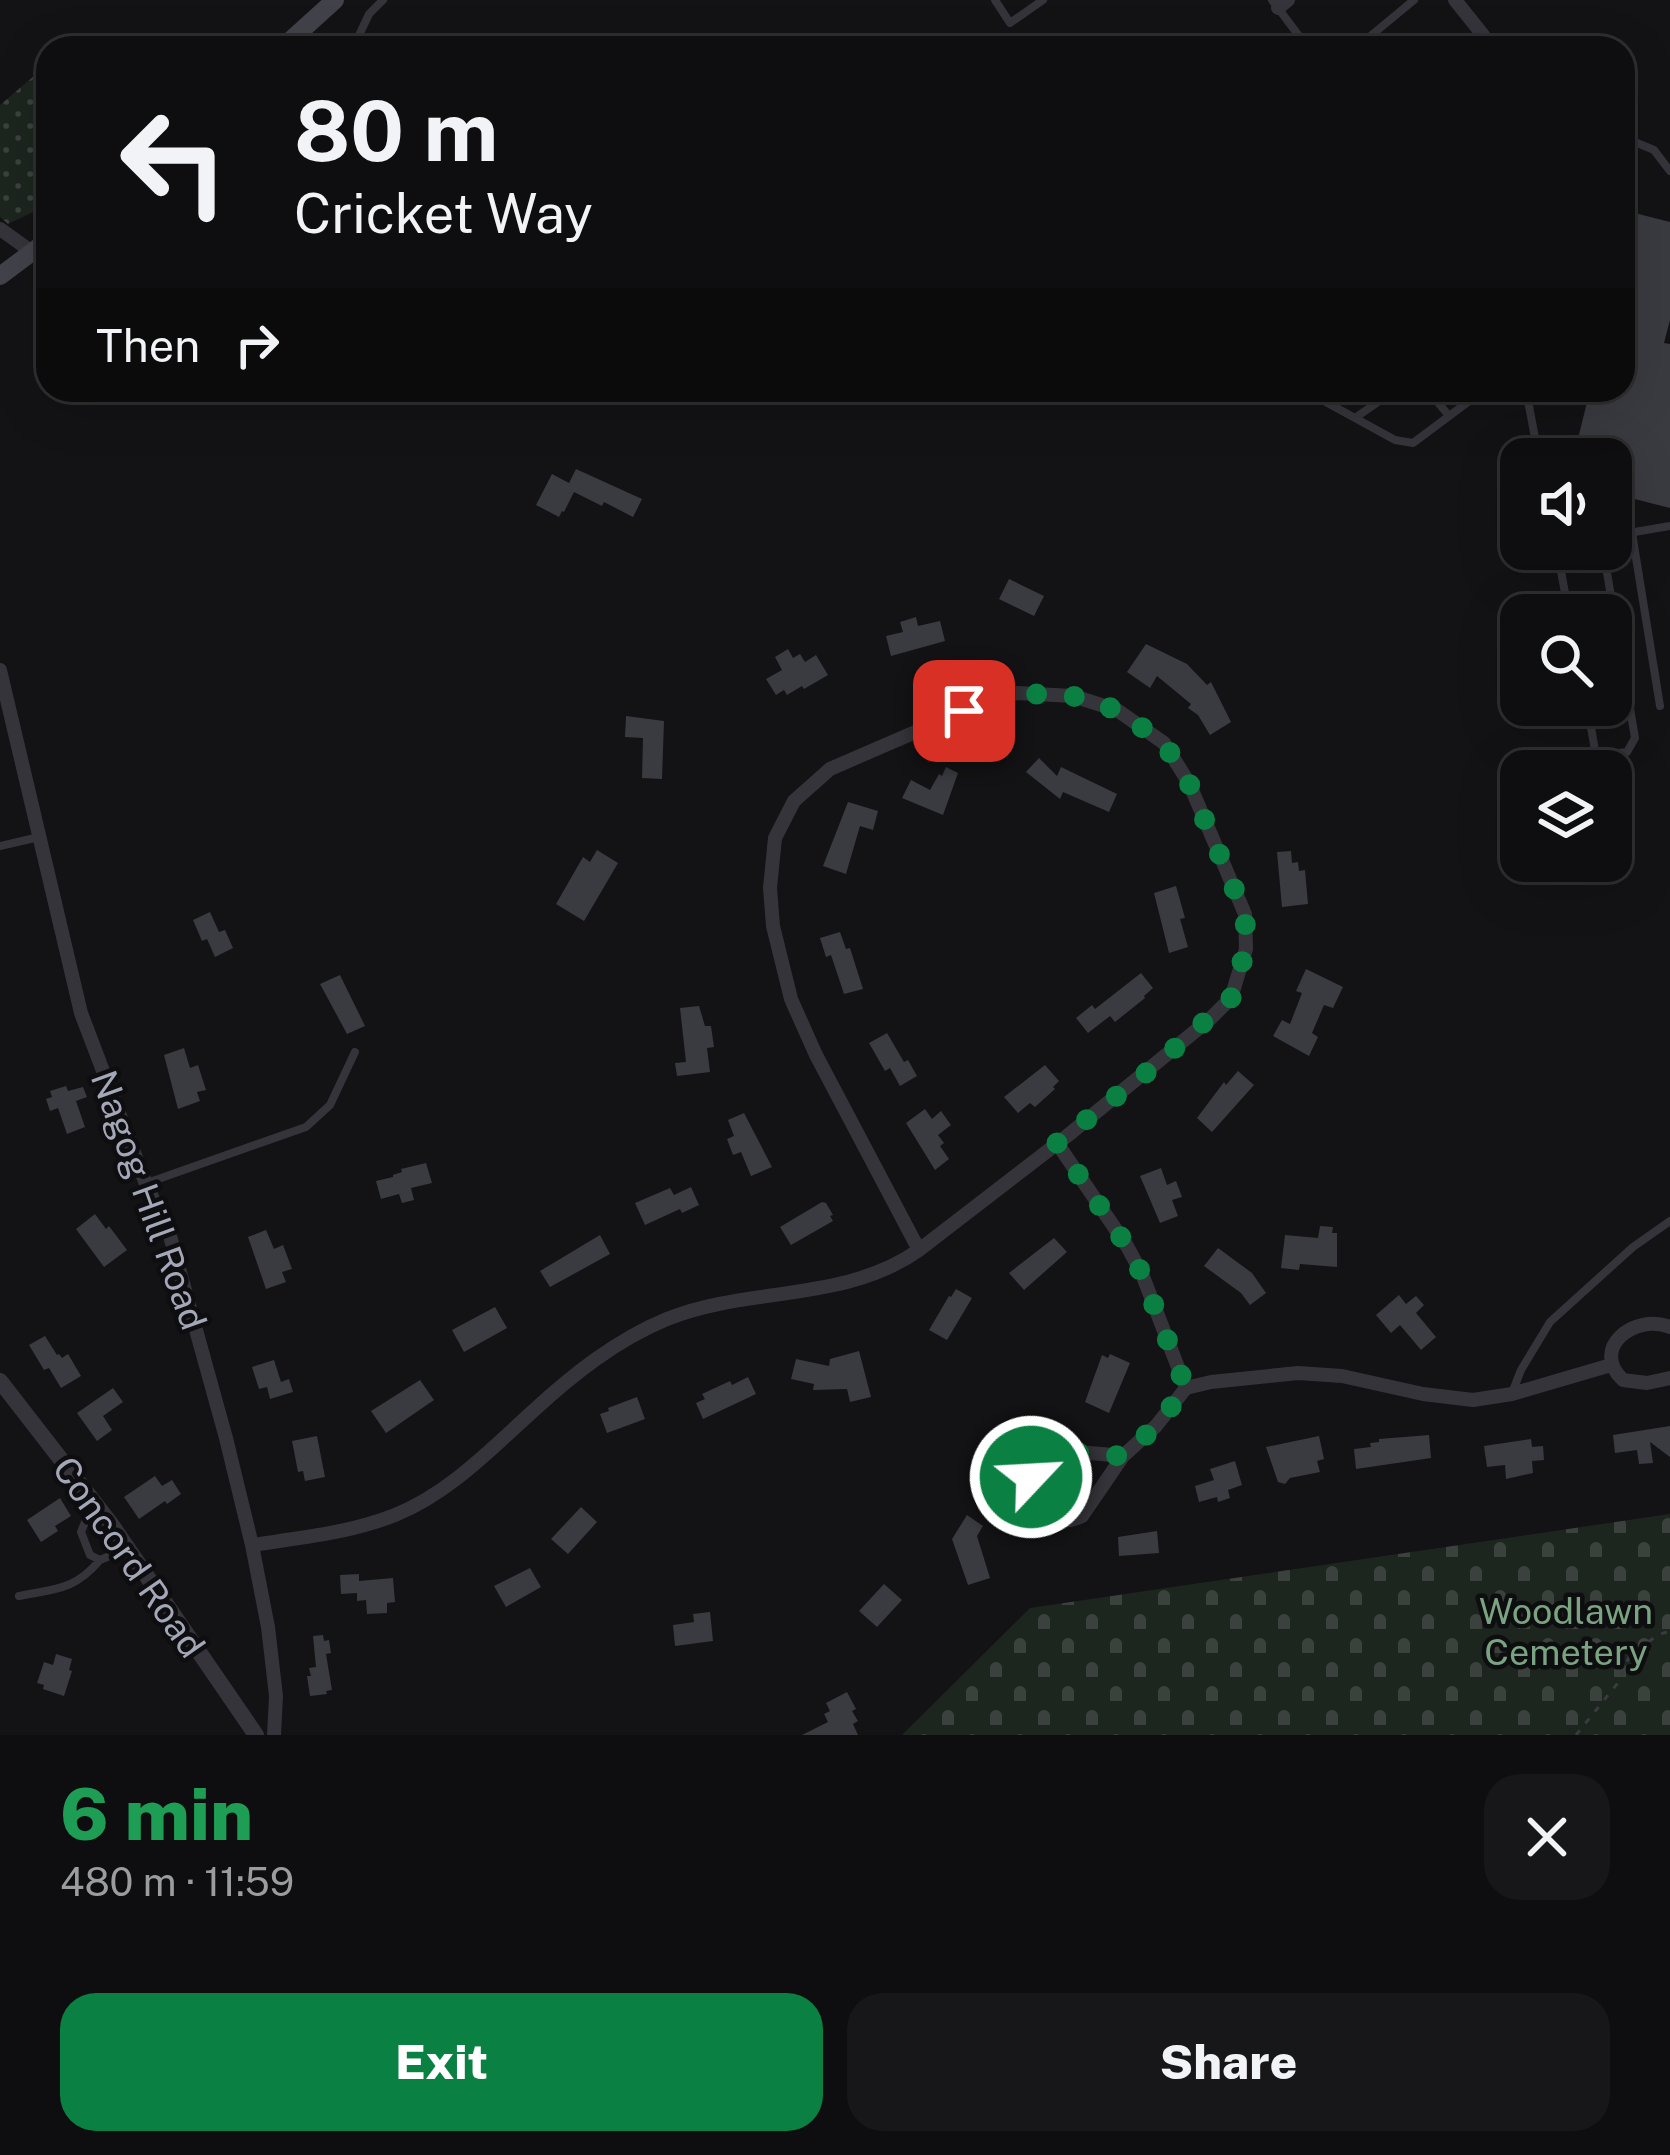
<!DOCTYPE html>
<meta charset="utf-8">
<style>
:root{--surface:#0e0e10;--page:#171719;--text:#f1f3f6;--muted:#9b9c9f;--line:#2e2e30;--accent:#0b8043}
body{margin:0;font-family:"Public Sans",sans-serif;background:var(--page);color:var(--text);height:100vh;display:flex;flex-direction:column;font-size:45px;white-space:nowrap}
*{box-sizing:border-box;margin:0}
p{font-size:39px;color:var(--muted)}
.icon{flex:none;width:66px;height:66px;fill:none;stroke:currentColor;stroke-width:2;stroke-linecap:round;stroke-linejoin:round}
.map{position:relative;height:1735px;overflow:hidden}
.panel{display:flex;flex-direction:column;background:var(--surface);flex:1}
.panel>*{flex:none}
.hud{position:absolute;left:36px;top:36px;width:1599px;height:366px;border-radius:36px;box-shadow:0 12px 48px #0002,0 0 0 3px var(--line);background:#0e0e10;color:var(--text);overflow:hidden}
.tools{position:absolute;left:1500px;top:438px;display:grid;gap:24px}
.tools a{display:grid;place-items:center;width:132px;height:132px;border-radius:24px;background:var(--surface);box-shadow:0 12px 48px #0002,0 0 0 3px var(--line);font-size:60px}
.pin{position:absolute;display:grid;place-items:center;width:102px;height:102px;color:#fff;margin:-51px;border-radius:24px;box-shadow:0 6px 18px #0006}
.me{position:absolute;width:132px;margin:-66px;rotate:65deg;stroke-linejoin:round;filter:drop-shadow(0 0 9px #0008)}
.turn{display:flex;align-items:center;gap:42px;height:252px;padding:0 60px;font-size:54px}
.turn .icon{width:156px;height:156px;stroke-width:2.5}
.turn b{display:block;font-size:84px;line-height:102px}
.then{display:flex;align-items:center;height:114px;padding:0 60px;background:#0003;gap:24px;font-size:45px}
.round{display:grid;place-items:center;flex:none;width:126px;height:126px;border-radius:36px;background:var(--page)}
.head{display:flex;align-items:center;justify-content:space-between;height:204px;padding:0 60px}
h1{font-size:72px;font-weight:800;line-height:90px;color:#1e9e55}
.primary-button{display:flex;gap:24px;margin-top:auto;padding:24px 60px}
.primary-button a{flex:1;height:138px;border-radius:36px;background:var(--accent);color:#fff;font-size:48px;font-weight:800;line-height:138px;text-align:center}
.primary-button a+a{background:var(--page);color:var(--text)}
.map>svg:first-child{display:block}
.cemetery{fill:url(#cemetery-stones)}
.park{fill:url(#park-dots)}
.building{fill:#3a3b40}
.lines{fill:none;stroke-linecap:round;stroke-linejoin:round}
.path{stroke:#3a3b41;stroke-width:3;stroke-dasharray:6 9;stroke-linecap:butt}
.service{stroke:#34343a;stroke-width:8}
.minor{stroke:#34343a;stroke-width:14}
.tertiary{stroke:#34343a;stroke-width:16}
.secondary{stroke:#42424a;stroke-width:18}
.route{stroke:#0b8043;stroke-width:21;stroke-dasharray:0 37.8}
.labels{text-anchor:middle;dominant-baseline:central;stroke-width:9;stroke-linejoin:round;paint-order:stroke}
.street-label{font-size:36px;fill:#a3a7b7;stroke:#0e0e10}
.park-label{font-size:36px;fill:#79a381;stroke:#0e0e10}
</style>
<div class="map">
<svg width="1670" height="1735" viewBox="0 0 1670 1735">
<defs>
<pattern id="cemetery-stones" width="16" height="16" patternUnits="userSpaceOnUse" patternTransform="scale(3)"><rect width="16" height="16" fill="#1d251f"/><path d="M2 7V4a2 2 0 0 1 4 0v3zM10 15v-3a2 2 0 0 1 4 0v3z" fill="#3b423d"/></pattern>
<pattern id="park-dots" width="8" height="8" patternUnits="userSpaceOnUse" patternTransform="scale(3)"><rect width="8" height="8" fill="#1d251f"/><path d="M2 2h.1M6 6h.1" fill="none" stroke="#3b423d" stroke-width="1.8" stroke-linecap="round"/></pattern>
</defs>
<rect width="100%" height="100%" fill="#131315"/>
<!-- cemetery -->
<path class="cemetery" d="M1670 1514V1735H902L1030 1608Z"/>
<!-- park -->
<path class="park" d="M48 64V205L8 224 0 217V105Z"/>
<!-- building -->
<path class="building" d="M1623 210 1670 222V320L1664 343 1670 344V508L1611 493V459H1573L1590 390H1623Z
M576 469 642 499 633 517 604 502 602 506 574 492 564 512 562 511 559 517 536 505 552 474 569 483Z
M1009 579 1044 596 1034 616 999 599Z
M916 617 918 626 940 621 945 641 891 656 886 636 903 632 900 622Z
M1146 644 1187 664 1207 685 1211 682 1231 722 1210 735 1198 715 1188 708 1191 704 1157 676 1150 688 1127 672Z
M788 649 793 658 800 654 805 662 816 655 828 675 804 689 802 686 787 695 784 690 776 695 766 679 782 670 775 657Z
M626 716 664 721 662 779 642 778 643 738 625 737Z
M1039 758 1057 776 1061 767 1117 794 1109 812 1063 792 1060 799 1026 772Z
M946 767 958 773 943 815 902 798 911 780 930 790 939 774 942 776Z
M848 802 878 811 873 830 860 826 846 874 823 866Z
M597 850 618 863 584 921 556 904 583 857 590 862Z
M1291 851 1292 863 1298 862 1299 871 1305 870 1308 904 1282 907 1277 852Z
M1176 886 1185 918 1180 919 1188 947 1169 953 1154 893Z
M210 912 219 932 225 930 233 948 215 957 207 939 202 941 193 920Z
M840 932 846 949 850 948 863 989 844 994 831 955 826 957 820 938Z
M1306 969 1343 987 1333 1008 1324 1005 1312 1033 1318 1037 1309 1056 1273 1036 1282 1020 1290 1024 1302 993 1296 991Z
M1141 973 1153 988 1144 996 1145 998 1115 1022 1110 1016 1088 1033 1076 1018 1092 1005 1095 1009Z
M340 975 365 1026 347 1034 320 984Z
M699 1006 705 1026H711L714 1047 707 1048 710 1072 677 1076 675 1063 686 1062 680 1008Z
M887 1033 904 1062 908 1060 917 1076 900 1086 890 1068 885 1071 869 1043Z
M184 1048 190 1068 198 1065 206 1090 197 1092 200 1101 178 1109 164 1055Z
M1045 1065 1059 1081 1053 1087 1055 1089 1035 1107 1030 1103 1018 1113 1004 1097Z
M1238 1071 1254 1085 1212 1132 1197 1118 1224 1082 1226 1085Z
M66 1086 68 1091 83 1087 87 1097 76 1101 85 1127 67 1134 58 1108 50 1111 46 1099 52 1097 50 1091Z
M925 1109 932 1119 941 1111 951 1125 938 1135 944 1143 940 1146 949 1159 935 1170 906 1123Z
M744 1113 772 1167 751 1176 741 1152 733 1155 727 1139 734 1136 728 1120Z
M426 1163 432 1183 411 1188 414 1200 402 1203 399 1194 381 1199 376 1181 393 1177V1175L402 1172 401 1169Z
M1161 1168 1167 1185 1176 1181 1182 1197 1172 1200 1178 1216 1160 1223 1140 1176Z
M691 1187 699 1205 682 1213 680 1209 645 1225 635 1203 670 1188 674 1195Z
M822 1202 826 1203 833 1215 830 1216 833 1221 791 1245 780 1227Z
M95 1214 106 1229 109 1226 127 1250 104 1267 76 1229Z
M1320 1226 1333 1227 1332 1233H1337V1267L1300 1264 1299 1270 1281 1268 1285 1235 1318 1238Z
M266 1230 274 1249 283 1245 292 1269 282 1272 286 1282 266 1289 248 1237Z
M600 1235 610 1254 550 1287 540 1271Z
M1054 1238 1067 1252 1024 1290 1009 1273Z
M1218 1248 1252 1273 1266 1293 1250 1305 1241 1293 1204 1266Z
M956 1289 972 1298 947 1340 929 1330 949 1296 951 1297Z
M1399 1295 1406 1304 1416 1296 1424 1305 1416 1313 1436 1337 1421 1350 1400 1325 1391 1333 1376 1315Z
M495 1307 507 1328 464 1352 452 1330Z
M45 1336 57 1355 59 1354 62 1358 68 1354 81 1376 61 1388 49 1368 44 1370 29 1345Z
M859 1351 871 1397 850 1402 847 1389 813 1390 814 1384 791 1379 796 1359 829 1366 830 1359Z
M1110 1354 1130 1363 1109 1413 1085 1402 1102 1355 1108 1358Z
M274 1360 281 1382 289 1379 293 1392 270 1399 267 1387 259 1389 252 1367Z
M748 1377 756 1394 703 1419 696 1403 705 1399 702 1394 730 1381 732 1385Z
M420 1380 434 1400 386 1433 371 1411Z
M113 1388 123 1402 103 1416 112 1430 97 1441 77 1413Z
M637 1397 645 1419 607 1433 600 1414 609 1411 608 1408Z
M1670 1426V1457L1650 1442 1653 1463 1639 1464 1637 1450 1615 1453 1613 1435Z
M1429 1435 1431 1458 1356 1469 1354 1449 1371 1447 1370 1443 1379 1442V1439Z
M317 1436 325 1477 305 1481 303 1471 298 1472 292 1441Z
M1319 1436 1324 1459 1317 1461 1320 1472 1290 1478 1285 1484 1278 1482 1266 1447Z
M1531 1439 1532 1447 1543 1446 1544 1460 1532 1461 1533 1473 1506 1479 1505 1465 1487 1467 1484 1446Z
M1235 1461 1242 1485 1228 1490 1230 1498 1218 1502 1217 1497 1199 1502 1195 1486 1214 1480 1210 1469Z
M155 1476 162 1486 172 1480 181 1494 167 1504 165 1501 139 1519 124 1497Z
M60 1498 71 1516 55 1526 58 1531 41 1542 27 1520Z
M581 1507 597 1522 568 1554 551 1539Z
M967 1515 983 1526 977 1536 990 1578 968 1585 952 1539Z
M1157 1531 1159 1553 1119 1556 1118 1537Z
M530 1568 541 1587 506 1607 494 1586Z
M359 1574V1581L393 1578 395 1602 387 1603V1613L367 1614 366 1600 357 1601V1593L341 1594 340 1575Z
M884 1584 902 1600 877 1627 859 1611Z
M710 1612 713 1641 675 1646 673 1625 694 1622 693 1614Z
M323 1635 324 1641 329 1640 331 1653 326 1654 332 1690 326 1691 327 1694 310 1696 307 1676H311L309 1668 316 1667 313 1636Z
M56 1654 72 1659 69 1670 72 1671 64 1696 43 1689 44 1685 37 1683 44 1662 53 1665Z
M847 1692 856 1709 852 1711 858 1721 853 1724 858 1735H802L828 1722 824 1714 830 1711 826 1703Z"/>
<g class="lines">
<!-- path -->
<path class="path" d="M1576 1735 1617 1684 1630 1655 1658 1635 1670 1631"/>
<!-- service -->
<path class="service" d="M995 0 1010 23 1043 0
M1272 0 1308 48
M353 48 369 14 383 0
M1356 48 1414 0
M1623 145 1630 140 1654 150 1670 171
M1304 390 1395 440 1413 443 1484 390
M1428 390 1449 416
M1526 390 1539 459
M1355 418 1395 390
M1632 533 1660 706
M1611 536 1670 526
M1557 549 1569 615
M1587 705 1596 756 1627 752 1635 738 1603 549
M0 846 39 837
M147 1183 306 1127 330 1105 355 1052
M1512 1393 1521 1370 1550 1322 1633 1247 1670 1221
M97 1509 85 1522 81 1532 90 1555 100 1560 126 1549
M19 1596C55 1589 75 1590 100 1560"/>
<!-- minor -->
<path class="minor" d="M1455 0 1483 35 1488 48
M1278 8 1288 0
M0 229 32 252
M0 670 81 1013 146 1184 170 1236 226 1438 252 1545 268 1627 276 1696 274 1735
M1057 1143 1127 1246 1142 1274 1186 1388
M1670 1327C1635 1313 1589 1348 1623 1380L1647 1383 1670 1378
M1123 1456C1100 1455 1068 1447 1046 1458 1010 1477 1041 1537 1082 1516L1123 1456 1156 1426 1186 1388 1211 1382 1298 1373 1342 1376 1423 1394 1473 1400 1512 1394 1611 1365
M252 1545C299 1538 350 1533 395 1515 449 1493 490 1450 532 1412 572 1375 616 1340 667 1319 748 1286 844 1303 919 1250L816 1055 791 999 773 926 770 888 775 838 794 801 830 769 964 711 1017 693 1073 696 1117 710 1164 743 1189 783 1245 914 1246 949 1231 998 1210 1019 1067 1136 919 1250"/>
<!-- tertiary -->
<path class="tertiary" d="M0 1381 111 1524 256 1735"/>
<!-- secondary -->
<path class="secondary" d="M282 48 335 0
M0 276 48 240"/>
</g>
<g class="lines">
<!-- route -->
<path class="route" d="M964 711 1017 693 1073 696 1117 710 1164 743 1189 783 1245 914 1246 949 1231 998 1156 1065 1057 1143 1127 1246 1142 1274 1186 1388 1156 1426 1123 1456C1092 1455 1046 1442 1031 1477"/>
</g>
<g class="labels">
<!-- street labels -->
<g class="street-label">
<text transform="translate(149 1200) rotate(70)">Nagog Hill Road</text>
<text transform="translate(129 1557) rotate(55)">Concord Road</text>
</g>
<!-- park labels -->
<g class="park-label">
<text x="1566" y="1611">Woodlawn<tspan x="1566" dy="41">Cemetery</tspan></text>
</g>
</g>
</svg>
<div class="tools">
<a><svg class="icon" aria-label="sound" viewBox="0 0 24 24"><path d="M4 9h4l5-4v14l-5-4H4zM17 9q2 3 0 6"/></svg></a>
<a><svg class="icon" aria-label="search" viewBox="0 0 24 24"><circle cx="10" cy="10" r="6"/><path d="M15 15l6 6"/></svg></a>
<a><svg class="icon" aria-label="layers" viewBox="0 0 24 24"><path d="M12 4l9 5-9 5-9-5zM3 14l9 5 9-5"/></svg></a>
</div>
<div class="pin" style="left:964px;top:711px;background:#d93025"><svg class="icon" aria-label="arrive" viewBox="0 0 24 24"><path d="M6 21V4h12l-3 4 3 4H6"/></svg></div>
<svg class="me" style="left:1031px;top:1477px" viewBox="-20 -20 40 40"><circle r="17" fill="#0b8043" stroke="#fff" stroke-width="3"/><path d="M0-11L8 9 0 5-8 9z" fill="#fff"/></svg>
<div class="hud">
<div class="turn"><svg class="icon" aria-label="left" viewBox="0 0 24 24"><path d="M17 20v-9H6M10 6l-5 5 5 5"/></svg><div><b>80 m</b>Cricket Way</div></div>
<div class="then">Then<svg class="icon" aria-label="right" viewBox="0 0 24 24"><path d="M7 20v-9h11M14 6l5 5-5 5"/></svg></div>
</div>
</div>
<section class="panel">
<div class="head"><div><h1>6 min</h1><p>480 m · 11:59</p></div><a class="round"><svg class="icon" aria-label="close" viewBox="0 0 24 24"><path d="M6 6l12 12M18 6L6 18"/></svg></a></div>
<div class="primary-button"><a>Exit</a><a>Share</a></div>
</section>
